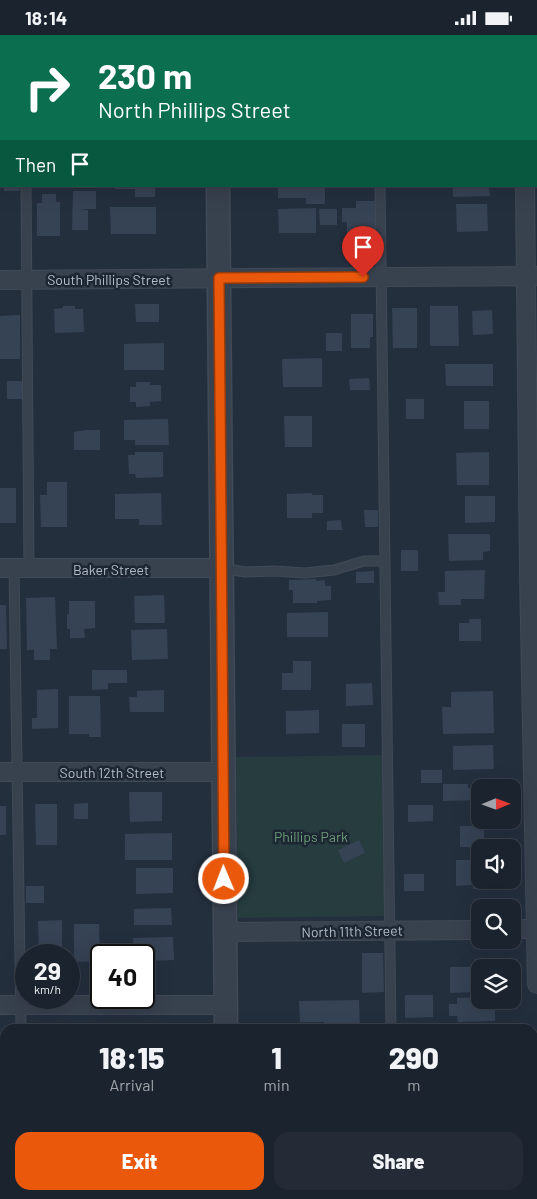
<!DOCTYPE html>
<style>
:root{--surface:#1b232e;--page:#242b36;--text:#f1f3f6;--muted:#a0a4aa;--line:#39404a;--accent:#ea580c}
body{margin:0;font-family:Barlow,sans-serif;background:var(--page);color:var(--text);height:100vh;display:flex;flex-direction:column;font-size:19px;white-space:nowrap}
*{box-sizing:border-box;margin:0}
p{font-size:16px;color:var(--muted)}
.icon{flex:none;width:28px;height:28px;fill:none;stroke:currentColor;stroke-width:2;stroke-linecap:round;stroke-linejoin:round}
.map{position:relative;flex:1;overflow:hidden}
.sheet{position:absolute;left:0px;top:989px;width:538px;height:176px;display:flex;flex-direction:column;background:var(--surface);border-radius:15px 15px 0 0;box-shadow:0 5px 20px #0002,0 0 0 1px var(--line)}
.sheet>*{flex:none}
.top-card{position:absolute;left:0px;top:0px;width:538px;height:152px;box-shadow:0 5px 20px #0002,0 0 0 1px var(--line);background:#0b6e4f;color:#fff;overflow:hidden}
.needle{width:32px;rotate:89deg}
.tools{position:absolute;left:471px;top:744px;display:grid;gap:10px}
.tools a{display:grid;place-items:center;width:50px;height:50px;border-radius:10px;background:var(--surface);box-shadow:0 5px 20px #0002,0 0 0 1px var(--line);font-size:25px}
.speed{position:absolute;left:15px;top:909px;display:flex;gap:10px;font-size:25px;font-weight:700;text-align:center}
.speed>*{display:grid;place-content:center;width:65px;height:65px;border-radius:50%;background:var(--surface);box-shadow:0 5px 20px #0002,0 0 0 1px var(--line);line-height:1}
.speed small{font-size:12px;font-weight:400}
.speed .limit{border:2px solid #111;border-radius:8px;background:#fff;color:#111}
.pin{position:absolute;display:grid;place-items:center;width:42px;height:42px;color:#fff;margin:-51px -21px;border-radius:50% 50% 50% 0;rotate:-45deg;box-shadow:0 0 5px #0007}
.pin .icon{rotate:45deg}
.me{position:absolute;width:55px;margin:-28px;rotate:359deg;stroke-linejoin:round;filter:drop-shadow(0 0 4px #0008)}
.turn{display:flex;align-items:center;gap:18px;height:105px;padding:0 15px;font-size:22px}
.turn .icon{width:65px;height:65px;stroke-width:2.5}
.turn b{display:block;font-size:35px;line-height:42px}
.then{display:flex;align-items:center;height:48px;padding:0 15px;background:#0003;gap:10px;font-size:19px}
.eta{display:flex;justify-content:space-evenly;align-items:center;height:85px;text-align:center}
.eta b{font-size:30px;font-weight:800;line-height:35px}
.button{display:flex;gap:10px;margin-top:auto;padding:10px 15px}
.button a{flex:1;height:58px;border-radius:15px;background:var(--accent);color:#fff;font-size:20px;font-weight:800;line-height:58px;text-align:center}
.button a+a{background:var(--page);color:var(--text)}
.status{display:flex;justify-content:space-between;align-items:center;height:35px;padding:0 25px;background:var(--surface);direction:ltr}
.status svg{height:14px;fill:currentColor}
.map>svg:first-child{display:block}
.green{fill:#263c3f}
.building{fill:#364354}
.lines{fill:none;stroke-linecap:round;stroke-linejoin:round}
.service-casing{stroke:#414a57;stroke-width:11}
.minor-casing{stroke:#414a57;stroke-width:20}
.tertiary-casing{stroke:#414a57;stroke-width:25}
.service{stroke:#38414e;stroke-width:9}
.minor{stroke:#38414e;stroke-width:18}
.tertiary{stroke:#38414e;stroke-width:22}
.route-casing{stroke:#983908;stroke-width:12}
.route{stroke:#ea580c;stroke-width:9}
.labels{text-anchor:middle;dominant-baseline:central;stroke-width:5;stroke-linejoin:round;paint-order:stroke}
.street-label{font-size:14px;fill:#b4bcc9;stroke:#1d2633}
.park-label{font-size:14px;fill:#6b9a76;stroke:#1d2633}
</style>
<div class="status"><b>18:14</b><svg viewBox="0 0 49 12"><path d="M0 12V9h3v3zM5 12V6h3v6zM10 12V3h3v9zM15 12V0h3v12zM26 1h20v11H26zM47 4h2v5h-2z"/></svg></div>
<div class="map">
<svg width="537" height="1164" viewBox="0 0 537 1164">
<rect width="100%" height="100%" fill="#242f3e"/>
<!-- green -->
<path class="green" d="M385 720 386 881 238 883 236 722Z"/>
<!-- building -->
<path class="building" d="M4 151H19L20 156H4Z
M115 151H155V162H135V154H115Z
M278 151H325V169H306V163H278Z
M453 151H489L490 161 453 162Z
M73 156H96V174H80L88 175V195H72Z
M42 159H56V167H60V201H37V168H42Z
M356 166H375V199H347V187H342V173H356Z
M456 169H487L488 196 457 197Z
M110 172H156V199H111Z
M316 173V198H279L278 174Z
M319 174H337V190H320Z
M135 269H159V287H136Z
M63 271H75V274H83L84 297 55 298 54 274 63 273Z
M430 271H458L459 311H430Z
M392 273H417V313H393Z
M492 275 493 299 473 300 472 276Z
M351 279H373V302H370V313H351Z
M20 280V324H0V281Z
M326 298H342V316H326Z
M164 308V335H124V309Z
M322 323V352H283L282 324Z
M445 329H493V351H446Z
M369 343 370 355H350L349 344Z
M7 346H23V364H7Z
M136 347H150V350H161V366L150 367V371L136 372V367H130V352H136Z
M406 364H424V384H406Z
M464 366H489V394H464Z
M284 381H312V412H285Z
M168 384 169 410H135V405H124V385Z
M85 395H100V415H74V397Z
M135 417H163V442L136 443 135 439H129L128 420H135Z
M489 417V450H457L456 418Z
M47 447H67V492H41L40 460H47Z
M0 453H16V488H0Z
M161 458 162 490H139V484H115V459Z
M312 458V460H323V478H312V483H287V459Z
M465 461H495V487L465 488Z
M364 475H378V492H365Z
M341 485 342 495H327V486Z
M448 499H490V516L483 517V525L449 526Z
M401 515H418V536H401Z
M485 535 484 564H461V570H439L438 557H445V536Z
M374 536V548H356V537Z
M316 544V546L325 545V551H331V565L317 566V568H293V555H289V545Z
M164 560 165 588H135L134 561Z
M55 562 57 614H50V625H34V615H27L26 563Z
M69 566H95V593L84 594 85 603H70V594H67V580L69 579Z
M0 570H6L7 614H0Z
M328 577V602H287V578Z
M470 584H481V606H459V588H469Z
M167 594 168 624 132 625 131 595Z
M293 626H311V655H282V638H293Z
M92 635H127V648H108V654L92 655Z
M372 648 373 670 346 671V649Z
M58 654V693L32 694V683H37V655Z
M164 655V677H130L129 662H137V656Z
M493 656 494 698 443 699 442 672H451V657Z
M69 661H100L101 702H89V699H69Z
M319 675V698L286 699V676Z
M342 689H365V712H342Z
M493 710 494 734 453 735V711Z
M421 735H442V748H421Z
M443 749H468V753H480V765L443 766Z
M129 757H162V786L130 787Z
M88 768V784H74V769Z
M35 769H57V810H36Z
M408 770H433V786L408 787Z
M0 771H6V800H0Z
M460 791H484V812H460Z
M172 798V825H125V799Z
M359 805 365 818 344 828 338 815Z
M456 825H480V845H491V854H473V850L456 851Z
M136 833H173V858L136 859Z
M404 839H424V856H404Z
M26 851H44V868H26Z
M171 873 172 890H134V874Z
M62 885V920H39L38 886Z
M74 889H99L100 926 74 927Z
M173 902 174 925 144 926V920H134L133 903Z
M362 918H383L384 957 362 958Z
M450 932H480V949H476V957L450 958Z
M405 960H433V982L405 983Z
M480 962V965H495V986L458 987 457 981H449V969H457V963Z
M359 965 360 994H324V987H300L299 966Z
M0 1012H3V1043H0Z
M0 1057H5V1078H0Z
M302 1160H352V1164H302Z
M74 1162H93V1164H74Z"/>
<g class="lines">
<defs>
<path id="service" d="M24 0V1
M378 0V1
M26 151 29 534
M380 151 391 994
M14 533 21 994
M221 533 245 537 274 536 305 538 334 535 364 526H384
M0 1156 5 1153
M393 1160V1164"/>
<path id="minor" d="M523 0V1
M525 151 529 536 537 949
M0 245 537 241
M0 533H221
M0 737H223
M512 894H536
M225 897 480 895
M0 970H225"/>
<path id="tertiary" d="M217 0V1
M218 151 226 994
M227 1160V1164"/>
</defs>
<!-- service casing -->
<use href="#service" class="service-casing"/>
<!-- minor casing -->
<use href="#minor" class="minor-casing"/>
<!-- tertiary casing -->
<use href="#tertiary" class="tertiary-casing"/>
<!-- service -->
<use href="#service" class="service"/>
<!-- minor -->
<use href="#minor" class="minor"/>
<!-- tertiary -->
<use href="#tertiary" class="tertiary"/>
</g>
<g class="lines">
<defs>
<path id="route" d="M224 844 219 243 363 242"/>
</defs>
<!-- route casing -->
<use href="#route" class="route-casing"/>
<!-- route -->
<use href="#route" class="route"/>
</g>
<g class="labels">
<!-- street labels -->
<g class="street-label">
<text x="109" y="244">South Phillips Street</text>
<text x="111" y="534">Baker Street</text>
<text x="112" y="737">South 12th Street</text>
<text transform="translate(352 896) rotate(-1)">North 11th Street</text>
</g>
<!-- park labels -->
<g class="park-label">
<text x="311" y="801">Phillips Park</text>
</g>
</g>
</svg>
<div class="tools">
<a><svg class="needle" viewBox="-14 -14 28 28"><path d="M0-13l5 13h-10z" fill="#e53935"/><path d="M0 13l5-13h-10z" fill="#a0a4aa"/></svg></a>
<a><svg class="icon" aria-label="sound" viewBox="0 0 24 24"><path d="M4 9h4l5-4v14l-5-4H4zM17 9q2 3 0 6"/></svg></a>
<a><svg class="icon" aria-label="search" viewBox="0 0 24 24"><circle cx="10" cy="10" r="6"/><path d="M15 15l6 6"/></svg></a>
<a><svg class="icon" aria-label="layers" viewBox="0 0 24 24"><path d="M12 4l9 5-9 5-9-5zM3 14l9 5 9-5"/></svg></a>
</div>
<div class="speed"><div>29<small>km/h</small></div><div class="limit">40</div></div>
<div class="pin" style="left:363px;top:242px;background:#d93025"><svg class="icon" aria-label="arrive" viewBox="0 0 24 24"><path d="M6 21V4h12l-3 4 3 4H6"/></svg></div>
<svg class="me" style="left:224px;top:844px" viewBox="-20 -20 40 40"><circle r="17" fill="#ea580c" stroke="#fff" stroke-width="3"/><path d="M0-11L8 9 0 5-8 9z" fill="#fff"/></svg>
<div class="top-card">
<div class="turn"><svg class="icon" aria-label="right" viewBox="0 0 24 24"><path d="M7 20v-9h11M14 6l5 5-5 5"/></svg><div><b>230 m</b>North Phillips Street</div></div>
<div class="then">Then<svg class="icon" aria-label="arrive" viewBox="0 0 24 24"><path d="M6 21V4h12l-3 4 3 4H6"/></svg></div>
</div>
<section class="sheet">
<div class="eta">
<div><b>18:15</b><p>Arrival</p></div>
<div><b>1</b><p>min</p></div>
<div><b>290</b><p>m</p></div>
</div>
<div class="button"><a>Exit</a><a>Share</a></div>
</section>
</div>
